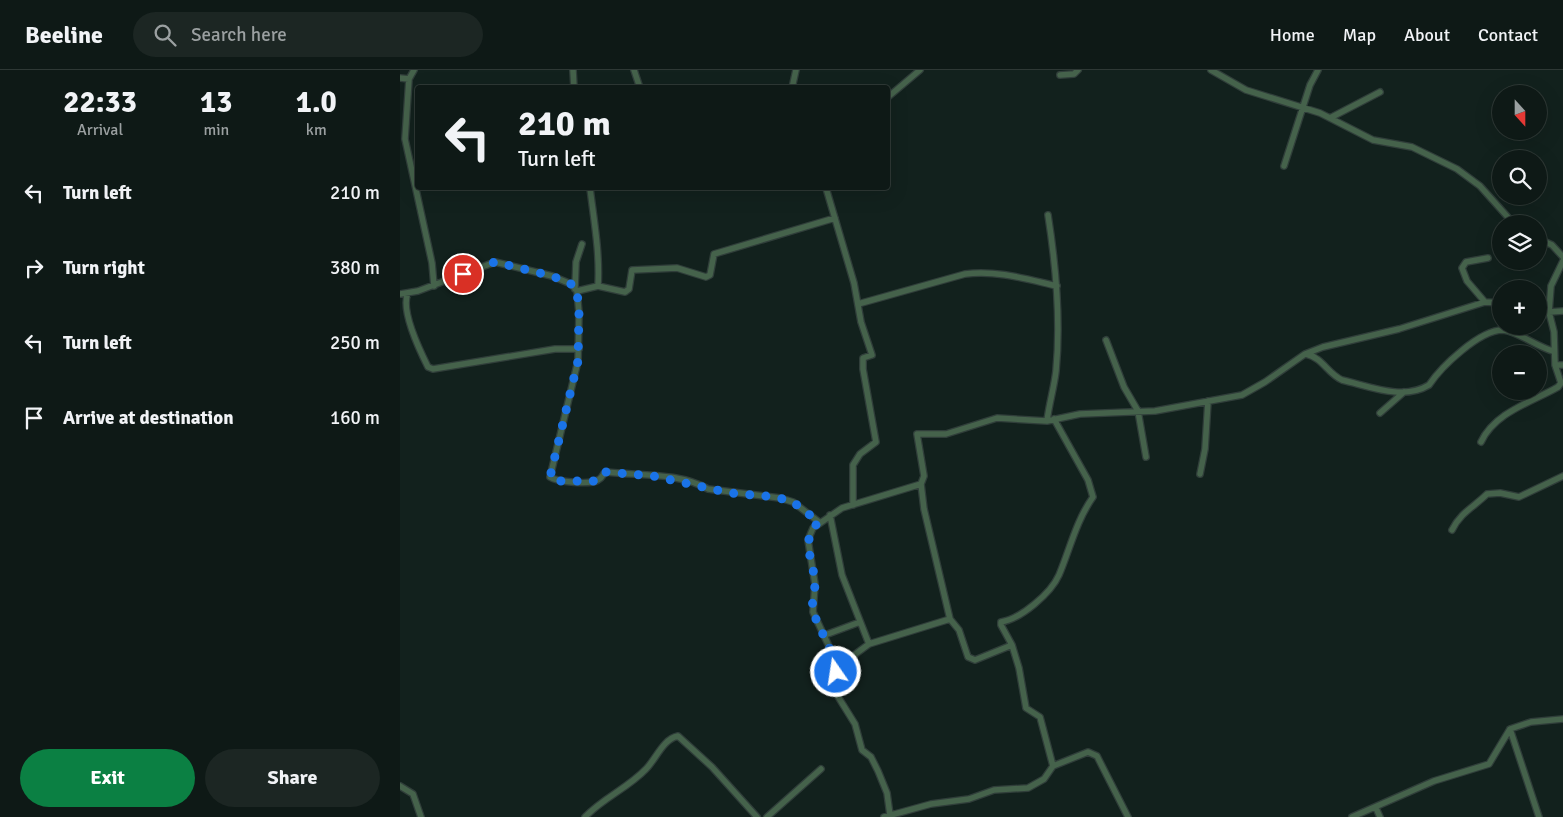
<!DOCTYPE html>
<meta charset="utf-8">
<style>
:root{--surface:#0e1916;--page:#1c2623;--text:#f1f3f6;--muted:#9ba0a1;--line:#2e3835;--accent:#0b8043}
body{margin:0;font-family:Signika,sans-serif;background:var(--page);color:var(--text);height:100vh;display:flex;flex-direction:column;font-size:19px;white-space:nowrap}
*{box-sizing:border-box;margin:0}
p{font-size:16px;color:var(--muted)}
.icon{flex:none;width:28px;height:28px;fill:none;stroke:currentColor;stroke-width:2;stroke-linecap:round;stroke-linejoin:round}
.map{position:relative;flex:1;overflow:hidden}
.side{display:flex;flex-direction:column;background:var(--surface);width:400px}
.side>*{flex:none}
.guide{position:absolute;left:15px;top:15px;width:475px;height:105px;border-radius:5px;box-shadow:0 5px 20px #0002,0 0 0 1px var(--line);background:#0e1916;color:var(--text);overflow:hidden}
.needle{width:32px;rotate:159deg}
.controls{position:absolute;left:1092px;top:15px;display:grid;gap:10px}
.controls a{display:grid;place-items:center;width:55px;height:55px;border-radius:50%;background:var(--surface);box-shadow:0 5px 20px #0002,0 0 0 1px var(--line);font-size:25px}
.pin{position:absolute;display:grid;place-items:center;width:42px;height:42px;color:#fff;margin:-21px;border:2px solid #fff;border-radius:50%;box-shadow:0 1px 5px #0007}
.me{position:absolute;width:55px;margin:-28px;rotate:347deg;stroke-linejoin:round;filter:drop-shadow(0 0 4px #0008)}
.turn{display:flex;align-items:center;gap:18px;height:105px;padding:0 20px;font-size:22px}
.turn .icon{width:65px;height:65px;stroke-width:2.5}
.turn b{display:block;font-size:35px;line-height:42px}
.eta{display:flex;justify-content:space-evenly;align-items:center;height:85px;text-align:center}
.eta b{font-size:30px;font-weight:800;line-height:35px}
.button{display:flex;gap:10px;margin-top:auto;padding:10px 20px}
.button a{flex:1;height:58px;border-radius:30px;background:var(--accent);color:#fff;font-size:20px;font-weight:800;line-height:58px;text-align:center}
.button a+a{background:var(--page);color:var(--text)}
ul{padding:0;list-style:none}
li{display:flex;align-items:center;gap:15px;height:75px;padding:0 20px}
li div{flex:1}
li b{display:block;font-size:19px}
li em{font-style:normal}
header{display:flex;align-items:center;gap:30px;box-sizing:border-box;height:70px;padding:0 25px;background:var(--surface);border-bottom:1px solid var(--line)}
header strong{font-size:24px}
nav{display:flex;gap:28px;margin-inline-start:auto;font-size:18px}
.search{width:350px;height:45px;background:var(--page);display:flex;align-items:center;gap:12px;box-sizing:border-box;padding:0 18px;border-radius:28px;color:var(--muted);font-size:19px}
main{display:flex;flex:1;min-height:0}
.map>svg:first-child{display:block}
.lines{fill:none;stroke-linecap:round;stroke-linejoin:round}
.minor-casing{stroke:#303e3a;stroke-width:8}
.minor{stroke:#45624b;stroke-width:5.5}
.route{stroke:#1a73e8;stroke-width:9;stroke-dasharray:0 16.2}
</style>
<header>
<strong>Beeline</strong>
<div class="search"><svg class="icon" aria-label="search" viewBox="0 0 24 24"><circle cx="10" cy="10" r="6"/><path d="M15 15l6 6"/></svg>Search here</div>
<nav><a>Home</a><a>Map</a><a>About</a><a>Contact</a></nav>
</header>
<main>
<section class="side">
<div class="eta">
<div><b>22:33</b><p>Arrival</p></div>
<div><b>13</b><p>min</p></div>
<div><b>1.0</b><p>km</p></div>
</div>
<ul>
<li><svg class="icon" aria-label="left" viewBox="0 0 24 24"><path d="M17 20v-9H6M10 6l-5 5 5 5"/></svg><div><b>Turn left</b></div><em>210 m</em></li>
<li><svg class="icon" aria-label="right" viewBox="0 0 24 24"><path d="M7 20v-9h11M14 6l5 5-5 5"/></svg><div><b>Turn right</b></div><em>380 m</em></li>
<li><svg class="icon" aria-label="left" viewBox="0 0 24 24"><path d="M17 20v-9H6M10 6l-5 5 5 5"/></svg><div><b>Turn left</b></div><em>250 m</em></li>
<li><svg class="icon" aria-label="arrive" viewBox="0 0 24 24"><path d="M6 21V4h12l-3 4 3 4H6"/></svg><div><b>Arrive at destination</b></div><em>160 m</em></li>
</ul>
<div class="button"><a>Exit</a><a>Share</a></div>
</section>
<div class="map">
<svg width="1163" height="747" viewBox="0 0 1163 747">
<rect width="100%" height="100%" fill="#12211d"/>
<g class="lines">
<defs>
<path id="minor" d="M14 0 9 9 5 69 32 193 34 216
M173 0 174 18
M234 0 240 18
M811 0 846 20 920 43 973 70 1012 77 1057 99 1080 116 1114 154
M660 5 674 4 678 0
M0 8 9 9
M392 18 396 0
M488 27 520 0
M930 48 980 22
M884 96 910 15 918 0
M190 118C194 151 200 183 198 216
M426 118 454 213 461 252 472 285 463 288V299L476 372 460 384 453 395V435
M1139 169 1152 175 1163 187
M175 219 176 192 182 174
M177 221 179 243 178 291 150 407C157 412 190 415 198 410 203 408 202 404 206 402 238 406 279 402 308 419L380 428 393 432 419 452
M8 223C0 240 20 281 28 297L33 299 155 279H179
M0 224 18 221 95 192 152 206 171 214 177 221 198 216 225 222 229 219 232 200 277 198 306 207 310 205 314 184 435 148
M1085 232 1067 211 1062 198 1066 192 1088 188
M458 234 565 204C597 200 626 209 657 216
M1139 240 1149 242 1163 241
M706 270 724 317 738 341 746 387
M906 284C923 288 927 303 942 310 969 316 1003 331 1029 315 1041 297 1079 260 1103 260 1117 261 1137 277 1153 281
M1155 295H1163
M980 343 1004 322
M647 351C649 334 654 318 656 301 661 249 656 196 648 145
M1081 372C1095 342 1132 332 1158 317L1161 313 1155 295 1154 262 1149 242 1151 216 1163 191
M800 404 805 379 808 331
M521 414 524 439 550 549 559 560 568 587 575 590 612 575
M430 445 442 505 469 574
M1052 460C1060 443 1075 436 1087 424L1100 423 1119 427 1163 406
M425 565 460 552
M435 595 446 591 469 574 550 549
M1110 659 1139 747
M653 696 640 647 626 638 619 598 612 575 601 555V552C621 549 651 523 659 505 670 479 676 451 693 427L688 410 654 349
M0 716 13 724 21 747
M976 738 980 747
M490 745 487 723 478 701 471 687 462 680 455 654 437 625 434 587 413 542 415 514 408 470 413 458 442 438 521 414 524 406 517 364H546L597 348 647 351 680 344 755 341 842 325 865 312 905 284 923 277 999 259 1085 232 1101 233
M185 747C203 728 228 718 246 699 256 689 263 669 278 666L312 697 357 747
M367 747 421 699
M484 747 531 734 569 729 594 720 628 718 644 709 653 696 688 682 697 686 700 692 728 747
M952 747 1034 711 1089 694 1110 659 1131 652 1163 649"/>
</defs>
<!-- minor casing -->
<use href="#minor" class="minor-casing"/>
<!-- minor -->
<use href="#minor" class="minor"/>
</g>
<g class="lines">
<!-- route -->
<path class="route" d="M63 204 95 192 152 206 171 214 177 221 179 243 178 291 150 407 158 411H196L206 402 253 406 330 423 376 427 393 432 419 452C399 469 414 492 415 513 415 524 410 534 414 544 422 566 432 576 436 602"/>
</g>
</svg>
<div class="controls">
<a><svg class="needle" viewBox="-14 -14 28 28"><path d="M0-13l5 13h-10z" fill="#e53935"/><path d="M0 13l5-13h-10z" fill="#9ba0a1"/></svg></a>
<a><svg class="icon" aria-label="search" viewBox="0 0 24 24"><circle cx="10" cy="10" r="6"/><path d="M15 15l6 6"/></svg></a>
<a><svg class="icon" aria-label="layers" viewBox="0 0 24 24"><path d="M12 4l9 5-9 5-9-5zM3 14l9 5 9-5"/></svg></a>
<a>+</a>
<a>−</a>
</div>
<div class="pin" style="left:63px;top:204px;background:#d93025"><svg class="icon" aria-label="arrive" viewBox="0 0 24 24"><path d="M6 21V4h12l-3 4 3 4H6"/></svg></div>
<svg class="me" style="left:436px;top:602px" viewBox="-20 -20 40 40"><circle r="17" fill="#1a73e8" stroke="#fff" stroke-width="3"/><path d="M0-11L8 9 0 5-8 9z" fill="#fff"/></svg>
<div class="guide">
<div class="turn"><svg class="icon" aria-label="left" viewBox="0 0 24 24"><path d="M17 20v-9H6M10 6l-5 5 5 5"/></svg><div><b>210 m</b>Turn left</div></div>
</div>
</div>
</main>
